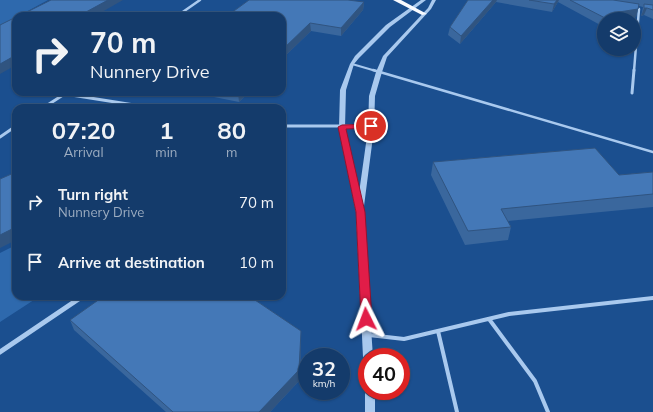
<!DOCTYPE html>
<style>
:root{--surface:#143b6b;--page:#1d4271;--text:#f1f3f6;--muted:#9dadc1;--line:#33557e}
body{margin:0;font-family:Mulish,sans-serif;background:var(--page);color:var(--text);height:100vh;display:flex;flex-direction:column;font-size:15px;white-space:nowrap}
*{box-sizing:border-box;margin:0}
p{font-size:13px;color:var(--muted)}
.icon{flex:none;width:22px;height:22px;fill:none;stroke:currentColor;stroke-width:2;stroke-linecap:round;stroke-linejoin:round}
.map{position:relative;flex:1;overflow:hidden}
.side{position:absolute;left:12px;top:104px;width:274px;height:196px;display:flex;flex-direction:column;background:var(--surface);border-radius:12px;box-shadow:0 1px 3px #0004,0 0 0 1px var(--line)}
.side>*{flex:none}
.guide{position:absolute;left:12px;top:12px;width:274px;height:84px;border-radius:12px;box-shadow:0 1px 3px #0004,0 0 0 1px var(--line);background:#143b6b;color:var(--text);overflow:hidden}
.tools{position:absolute;left:597px;top:12px;display:grid;gap:8px}
.tools a{display:grid;place-items:center;width:44px;height:44px;border-radius:50%;background:var(--surface);box-shadow:0 1px 3px #0004,0 0 0 1px var(--line);font-size:20px}
.speed{position:absolute;left:298px;top:348px;display:flex;gap:8px;font-size:20px;font-weight:700;text-align:center}
.speed>*{display:grid;place-content:center;width:52px;height:52px;border-radius:50%;background:var(--surface);box-shadow:0 1px 3px #0004,0 0 0 1px var(--line);line-height:1}
.speed small{font-size:10px;font-weight:400}
.speed .limit{border:6px solid #d22;background:#fff;color:#111}
.pin{position:absolute;display:grid;place-items:center;width:34px;height:34px;color:#fff;margin:-17px;border:2px solid #fff;border-radius:50%;box-shadow:0 1px 4px #0007}
.me{position:absolute;width:44px;margin:-22px;rotate:357deg;stroke-linejoin:round;filter:drop-shadow(0 0 3px #0008)}
.turn{display:flex;align-items:center;gap:14px;height:84px;padding:0 12px;font-size:18px}
.turn .icon{width:52px;height:52px;stroke-width:2.5}
.turn b{display:block;font-size:28px;line-height:34px}
.eta{display:flex;justify-content:space-evenly;align-items:center;height:68px;text-align:center}
.eta b{font-size:24px;font-weight:700;line-height:28px}
ul{padding:0;list-style:none}
li{display:flex;align-items:center;gap:12px;height:60px;padding:0 12px}
li div{flex:1}
li b{display:block;font-size:15px}
li em{font-style:normal}
.map>svg:first-child{display:block}
.green{fill:#2e69ad}
.lines{fill:none;stroke-linecap:round;stroke-linejoin:round}
.service-far2{stroke:#a9c9ee;stroke-width:2}
.service-far1{stroke:#a9c9ee;stroke-width:2.5}
.service{stroke:#a9c9ee;stroke-width:4}
.minor-far2{stroke:#a9c9ee;stroke-width:2.5}
.minor-far1{stroke:#a9c9ee;stroke-width:3}
.minor{stroke:#a9c9ee;stroke-width:5}
.tertiary{fill:#a9c9ee;fill-rule:evenodd}
.trunk{fill:#f8faff;fill-rule:evenodd}
.wall{fill:#3a679d}
.shaded-wall{fill:#305480}
.building{fill:#4478b7;stroke:#305480}
.route{fill:#e11d48;stroke:#92132f}
</style>
<div class="map">
<svg width="653" height="412" viewBox="0 0 653 412">
<rect width="100%" height="100%" fill="#1b4f8f"/>
<!-- green -->
<path class="green" d="M0 0H48L0 26Z
M16 245V296H40L0 322V253Z"/>
<g class="lines">
<!-- service-far2 -->
<path class="service-far2" d="M118 12 145 16
M352 64 376 71"/>
<!-- service-far1 -->
<path class="service-far1" d="M373 70 653 152"/>
<!-- service -->
<path class="service" d="M489 319 535 381 548 412
M438 331 457 412
M369 335 404 339 509 314 653 298"/>
<!-- minor-far2 -->
<path class="minor-far2" d="M177 16 200 0
M634 71 639 9"/>
<!-- minor-far1 -->
<path class="minor-far1" d="M632 93 634 70
M65 94 153 108
M43 108 66 93
M282 126H371
M0 137 16 126"/>
<!-- minor -->
<path class="minor" d="M0 352 83 296"/>
<!-- tertiary -->
<path class="tertiary" d="M421 0H426L390 27 359 58 354 64 346 90 345 127 359 193 368 129 369 96 376 72 383 56 428 8 432 0H436L431 9 387 57 382 72 375 96 374 129 364 206 363 208 373 357H367V361L365 360 363 357 356 212 339 127 340 90 350 64 355 56 386 25Z
M367 388V391H375V412H365V391Z"/>
<!-- trunk -->
<path class="trunk" d="M393 0H401L427 14 422 15Z"/>
</g>
<!-- wall -->
<path class="wall" d="M468 0H653V19L644 15 641 16 642 12 643 7 639 6 638 9 636 17 621 19H604V27L558 2 552 12 496 2 460 44 448 35 450 27Z
M364 2 363 10 341 36 311 31 282 59V16Z
M189 92H249L239 102Z
M433 162 619 175 653 172V207L508 221 511 227 508 240 465 245 431 175Z
M70 320 301 331V341L300 380 270 412H166L74 330Z"/>
<!-- shaded-wall -->
<path class="shaded-wall" d="M108 0H123L95 16H85L86 12Z
M493 0H497L496 2 460 44 461 36Z
M557 0H559L558 2 552 12 554 4Z
M364 2 363 10 341 36V28Z
M644 8H647L644 15 641 16Z
M638 9 636 17 621 19H616L619 12Z
M310 23 311 31 282 59V50Z
M16 55V65L0 74V64Z
M239 92H249L239 102 238 93Z
M16 227V240L0 248V235Z
M301 331V341L300 380 270 412H259Z"/>
<!-- building -->
<path class="building" d="M51 0H108L86 12 91 13 85 16H19Z
M249 0H348L364 2 341 28 310 23 282 50V16H227Z
M468 0H493L461 36 450 27Z
M529 0H557L554 4Z
M570 0H613L639 4 638 9 619 12 616 19H607Z
M644 4 653 5V10L647 8H644Z
M16 17V55L0 64V25Z
M595 148 619 175 653 172V194L501 209 511 227 468 231 433 162Z
M16 172V227L0 235V179Z
M104 296H249L301 331 299 370 259 412H173L70 320Z"/>
<!-- route -->
<path class="route" d="M371 124 374 125V128L346 129 365 212 372 319 370 323 366 324 363 323 361 319 356 212 338 127 342 125Z"/>
</svg>
<div class="tools">
<a><svg class="icon" aria-label="layers" viewBox="0 0 24 24"><path d="M12 4l9 5-9 5-9-5zM3 14l9 5 9-5"/></svg></a>
</div>
<div class="speed"><div>32<small>km/h</small></div><div class="limit">40</div></div>
<div class="pin" style="left:371px;top:126px;background:#d93025"><svg class="icon" aria-label="arrive" viewBox="0 0 24 24"><path d="M6 21V4h12l-3 4 3 4H6"/></svg></div>
<svg class="me" style="left:366px;top:319px" viewBox="-20 -20 40 40"><path d="M0-17L14 15 0 8-14 15z" fill="#e11d48" stroke="#fff" stroke-width="4"/></svg>
<div class="guide">
<div class="turn"><svg class="icon" aria-label="right" viewBox="0 0 24 24"><path d="M7 20v-9h11M14 6l5 5-5 5"/></svg><div><b>70 m</b>Nunnery Drive</div></div>
</div>
<section class="side">
<div class="eta">
<div><b>07:20</b><p>Arrival</p></div>
<div><b>1</b><p>min</p></div>
<div><b>80</b><p>m</p></div>
</div>
<ul>
<li><svg class="icon" aria-label="right" viewBox="0 0 24 24"><path d="M7 20v-9h11M14 6l5 5-5 5"/></svg><div><b>Turn right</b><p>Nunnery Drive</p></div><em>70 m</em></li>
<li><svg class="icon" aria-label="arrive" viewBox="0 0 24 24"><path d="M6 21V4h12l-3 4 3 4H6"/></svg><div><b>Arrive at destination</b></div><em>10 m</em></li>
</ul>
</section>
</div>
